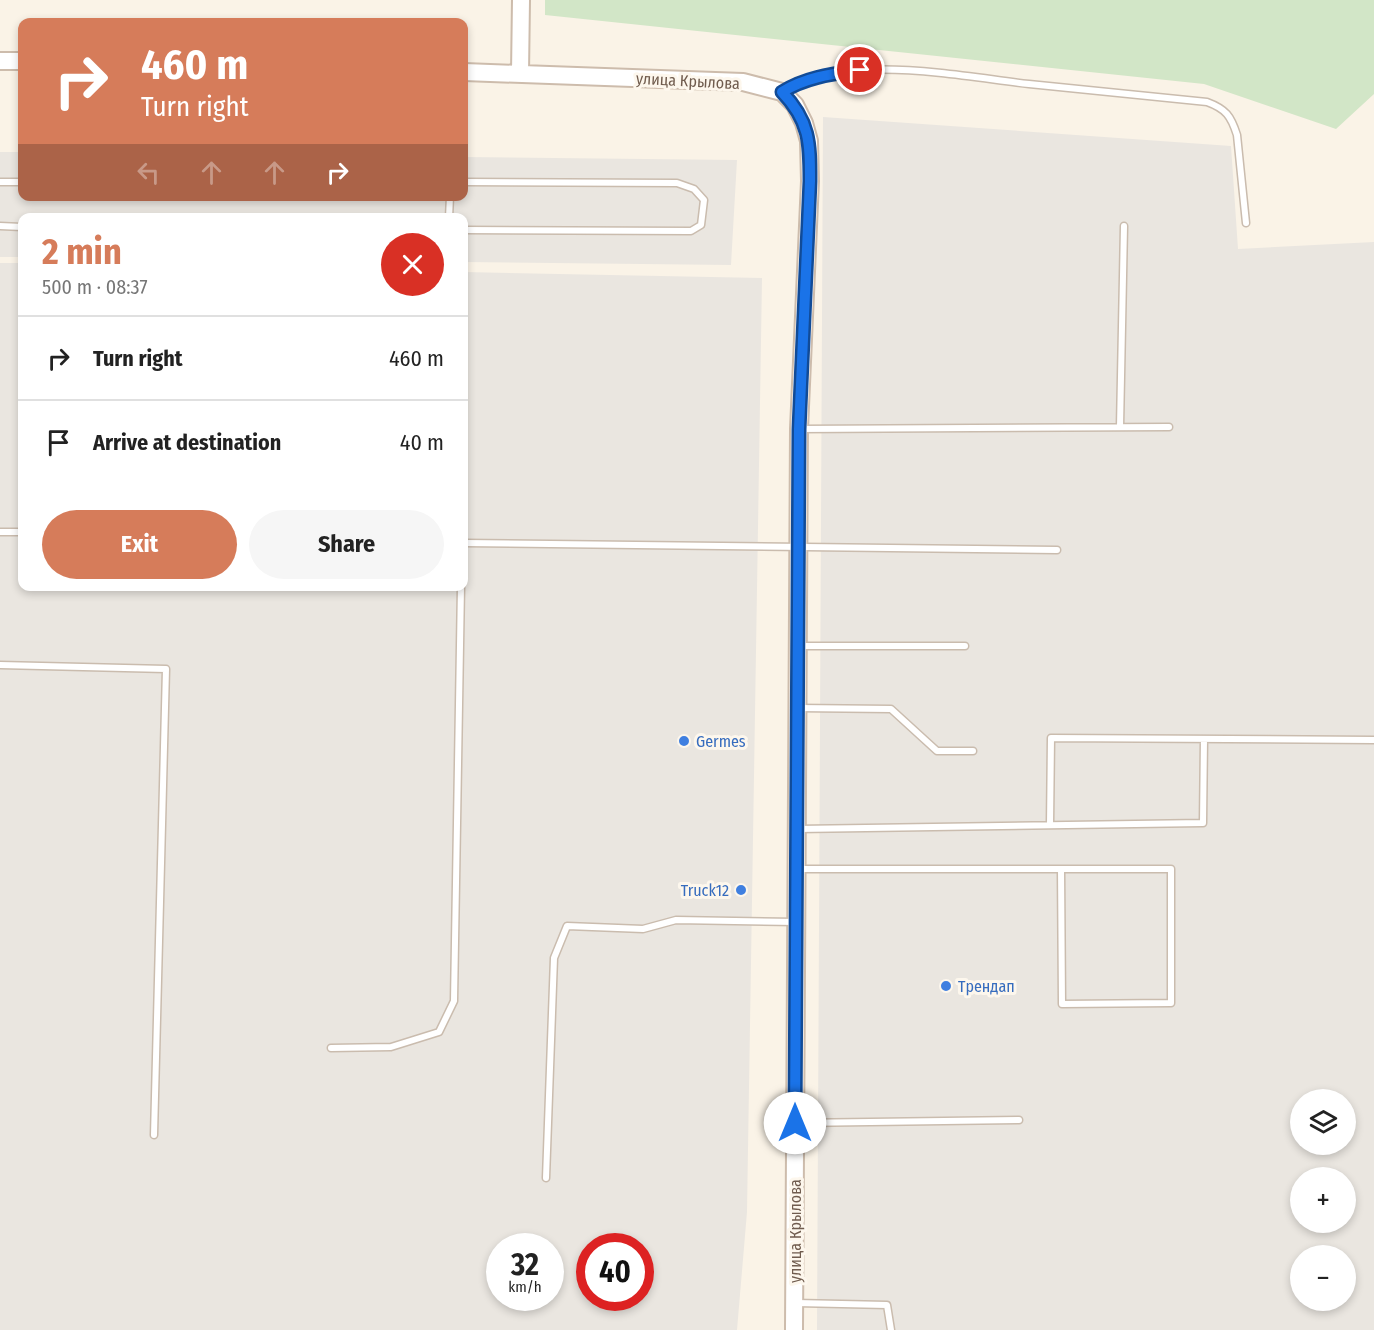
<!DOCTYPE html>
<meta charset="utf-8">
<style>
:root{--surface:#fff;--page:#f6f6f6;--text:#222;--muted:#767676;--line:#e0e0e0;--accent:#d67c5a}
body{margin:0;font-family:"Fira Sans Condensed",sans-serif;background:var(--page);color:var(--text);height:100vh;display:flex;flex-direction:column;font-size:22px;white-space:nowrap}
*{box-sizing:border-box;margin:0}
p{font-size:20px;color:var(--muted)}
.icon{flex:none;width:33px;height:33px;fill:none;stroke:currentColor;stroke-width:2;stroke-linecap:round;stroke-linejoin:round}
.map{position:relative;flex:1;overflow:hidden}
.drawer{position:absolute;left:18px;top:213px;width:450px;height:378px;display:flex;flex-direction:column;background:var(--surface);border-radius:12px;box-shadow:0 3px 9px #0003}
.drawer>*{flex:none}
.hud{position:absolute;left:18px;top:18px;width:450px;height:183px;border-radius:12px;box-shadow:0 3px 9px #0003;background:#d67c5a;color:#fff;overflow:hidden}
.fabs{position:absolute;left:1290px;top:1089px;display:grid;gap:12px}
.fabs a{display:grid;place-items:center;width:66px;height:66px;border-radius:50%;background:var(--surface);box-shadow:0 3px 9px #0003;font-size:30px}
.speed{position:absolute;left:486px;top:1233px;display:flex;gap:12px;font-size:30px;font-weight:700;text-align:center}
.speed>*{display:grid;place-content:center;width:78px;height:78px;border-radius:50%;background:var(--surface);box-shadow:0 3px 9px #0003;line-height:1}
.speed small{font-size:15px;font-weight:400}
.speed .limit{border:9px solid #d22;background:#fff;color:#111}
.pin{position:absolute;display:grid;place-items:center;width:51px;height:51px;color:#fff;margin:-26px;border:3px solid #fff;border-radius:50%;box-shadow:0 2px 6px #0007}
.me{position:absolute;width:66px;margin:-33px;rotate:0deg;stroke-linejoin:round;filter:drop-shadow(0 0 4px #0008)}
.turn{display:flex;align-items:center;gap:21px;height:126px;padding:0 24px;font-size:27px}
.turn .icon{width:78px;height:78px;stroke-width:2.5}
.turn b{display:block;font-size:42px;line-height:51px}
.lanes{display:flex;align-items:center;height:57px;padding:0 24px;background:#0003;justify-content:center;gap:30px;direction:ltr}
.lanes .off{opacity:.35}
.round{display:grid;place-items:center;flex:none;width:63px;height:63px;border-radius:32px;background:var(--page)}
.overview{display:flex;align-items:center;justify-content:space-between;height:102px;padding:0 24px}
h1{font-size:36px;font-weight:700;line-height:45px;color:var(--accent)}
.primary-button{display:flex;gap:12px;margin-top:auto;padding:12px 24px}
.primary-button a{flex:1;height:69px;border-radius:36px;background:var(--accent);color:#fff;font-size:24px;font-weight:700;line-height:69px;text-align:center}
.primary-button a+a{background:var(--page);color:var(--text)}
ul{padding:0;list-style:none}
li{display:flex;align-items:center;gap:18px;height:84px;padding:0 24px;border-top:2px solid var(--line)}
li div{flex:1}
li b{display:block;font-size:22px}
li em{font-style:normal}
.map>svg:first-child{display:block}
.industrial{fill:#eae6e0;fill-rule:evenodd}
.green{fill:#d2e6c7}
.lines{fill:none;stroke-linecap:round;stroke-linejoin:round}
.lane-casing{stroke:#cabcae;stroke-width:9}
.secondary-casing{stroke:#cdbcac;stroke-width:20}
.lane{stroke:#fff;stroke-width:6}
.secondary{stroke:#fff;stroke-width:16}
.route-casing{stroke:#114b97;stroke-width:15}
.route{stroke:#1a73e8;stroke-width:10}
.shop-dot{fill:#3f7fe0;stroke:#fdf7ed;stroke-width:2}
.labels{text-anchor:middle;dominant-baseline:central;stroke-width:6;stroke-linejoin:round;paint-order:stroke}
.street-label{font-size:16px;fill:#705c4e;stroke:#fdf7ed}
.shop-label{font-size:16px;fill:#366cbe;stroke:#fdf7ed;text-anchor:start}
</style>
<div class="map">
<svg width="1374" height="1330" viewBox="0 0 1374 1330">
<rect width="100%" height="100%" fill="#faf3e7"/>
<!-- industrial -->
<path class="industrial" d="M823 117 1231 146 1238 249 1374 242V1330H817ZM1300 1100H1346V1144H1300ZM1300 1178H1346V1222H1300ZM1300 1256H1346V1300H1300Z
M0 152H22V196H464V157L737 160 731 265 464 262V218H22V257H0Z
M0 263H22V586H464V272L762 278 747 1212 737 1330H0ZM500 1246H550V1298H500ZM590 1246H640V1298H590Z"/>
<!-- green -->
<path class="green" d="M545 0H1374V94L1336 129 1204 84 545 15Z"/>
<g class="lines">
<defs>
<path id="lane" d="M782 92C845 52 958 76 1029 84 1088 90 1148 96 1207 102 1226 109 1231 116 1237 135L1246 223
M0 182H22
M464 182 677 183 694 189 704 200 701 225 691 231 464 230
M449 218 450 196
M0 226 22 227
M1120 427 1124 226
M799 429 1169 427
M0 532H22
M464 543 1057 550
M799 646H965
M0 665 166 669 154 1135
M798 708 891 709 937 751H973
M1050 825 1051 738 1374 740
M798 829 1203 823 1204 739
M797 869H1171V1003L1062 1004 1061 869
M331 1048 391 1047 439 1032 454 1001 461 586
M796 1123 1019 1120
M546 1178 554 958 567 926 643 929 676 920 796 922
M796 1303 887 1305 891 1330"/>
<path id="secondary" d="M0 61H22
M464 72 743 82 782 92 795 105 804 123 809 141 810 181 799 429 794 1330
M520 73 521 0"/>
</defs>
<!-- lane casing -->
<use href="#lane" class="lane-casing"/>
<!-- secondary casing -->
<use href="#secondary" class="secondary-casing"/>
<!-- lane -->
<use href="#lane" class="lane"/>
<!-- secondary -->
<use href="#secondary" class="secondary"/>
</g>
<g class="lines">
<defs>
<path id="route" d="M795 1123 799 429 810 181C810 143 810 121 782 92 806 77 832 74 860 70"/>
</defs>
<!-- route casing -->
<use href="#route" class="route-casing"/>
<!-- route -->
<use href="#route" class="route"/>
</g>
<!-- markers -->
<g class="shop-dot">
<circle cx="684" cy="741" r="6"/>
<circle cx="741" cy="890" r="6"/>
<circle cx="946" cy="986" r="6"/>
</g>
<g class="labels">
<!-- street labels -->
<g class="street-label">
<text transform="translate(688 81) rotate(3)">улица Крылова</text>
<text transform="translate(795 1231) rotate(-90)">улица Крылова</text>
</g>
<!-- shop labels -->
<g class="shop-label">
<text x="696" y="741">Germes</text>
<text x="729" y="890" text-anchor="end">Truck12</text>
<text x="958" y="986">Трендап</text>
</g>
</g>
</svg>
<div class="fabs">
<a><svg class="icon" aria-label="layers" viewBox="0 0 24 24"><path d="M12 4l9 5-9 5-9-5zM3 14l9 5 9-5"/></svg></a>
<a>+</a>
<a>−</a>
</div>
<div class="speed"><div>32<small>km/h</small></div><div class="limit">40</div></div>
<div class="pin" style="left:860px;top:70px;background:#d93025"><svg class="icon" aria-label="arrive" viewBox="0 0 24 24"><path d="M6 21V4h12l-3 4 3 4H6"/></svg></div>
<svg class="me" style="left:795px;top:1123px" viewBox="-20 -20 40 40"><circle r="19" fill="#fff"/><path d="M0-13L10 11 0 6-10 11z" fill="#1a73e8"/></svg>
<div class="hud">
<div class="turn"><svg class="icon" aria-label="right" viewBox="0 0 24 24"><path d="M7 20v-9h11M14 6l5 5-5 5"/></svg><div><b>460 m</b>Turn right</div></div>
<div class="lanes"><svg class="icon off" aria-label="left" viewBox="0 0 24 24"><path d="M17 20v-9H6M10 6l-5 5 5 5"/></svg><svg class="icon off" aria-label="ahead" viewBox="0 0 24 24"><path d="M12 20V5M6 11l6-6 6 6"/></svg><svg class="icon off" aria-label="ahead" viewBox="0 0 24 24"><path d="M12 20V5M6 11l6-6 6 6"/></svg><svg class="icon" aria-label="right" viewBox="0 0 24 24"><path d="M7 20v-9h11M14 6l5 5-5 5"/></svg></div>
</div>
<section class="drawer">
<div class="overview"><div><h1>2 min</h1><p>500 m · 08:37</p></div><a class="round" style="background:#d93025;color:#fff"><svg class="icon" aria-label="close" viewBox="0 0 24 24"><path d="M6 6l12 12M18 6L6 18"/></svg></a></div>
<ul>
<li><svg class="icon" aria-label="right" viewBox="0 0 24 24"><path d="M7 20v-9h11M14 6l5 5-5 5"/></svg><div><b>Turn right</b></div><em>460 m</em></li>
<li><svg class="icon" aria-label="arrive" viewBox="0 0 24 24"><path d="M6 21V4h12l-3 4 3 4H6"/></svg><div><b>Arrive at destination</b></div><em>40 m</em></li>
</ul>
<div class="primary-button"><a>Exit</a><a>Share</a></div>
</section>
</div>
